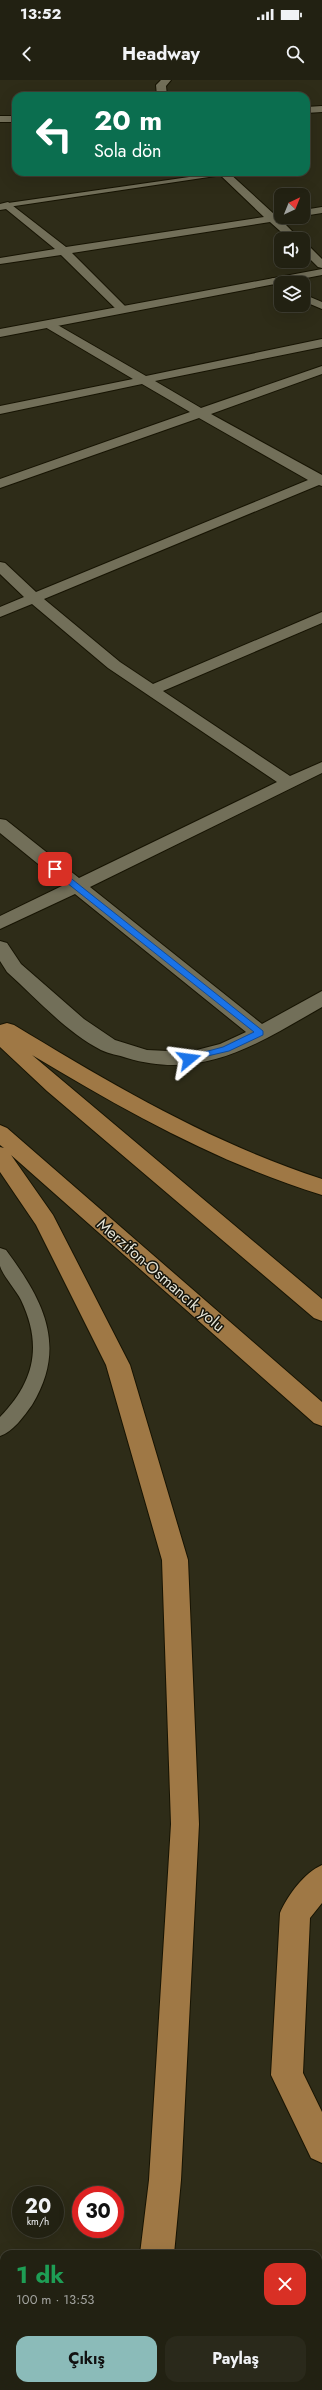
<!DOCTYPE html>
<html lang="tr">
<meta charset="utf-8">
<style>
:root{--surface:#222112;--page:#2a291b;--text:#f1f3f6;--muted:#a2a39f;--line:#3f3e32;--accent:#8bbbb9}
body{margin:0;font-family:Jost,sans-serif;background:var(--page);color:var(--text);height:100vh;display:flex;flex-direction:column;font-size:15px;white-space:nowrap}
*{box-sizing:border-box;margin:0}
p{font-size:13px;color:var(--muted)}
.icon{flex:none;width:22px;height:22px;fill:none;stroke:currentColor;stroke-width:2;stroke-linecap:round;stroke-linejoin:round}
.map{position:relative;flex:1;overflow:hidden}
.sheet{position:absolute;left:0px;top:2170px;width:322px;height:140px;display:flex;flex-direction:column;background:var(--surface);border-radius:12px 12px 0 0;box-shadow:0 4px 16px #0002,0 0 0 1px var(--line)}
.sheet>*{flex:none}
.top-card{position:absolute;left:12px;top:12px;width:298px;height:84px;border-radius:12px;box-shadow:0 4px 16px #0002,0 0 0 1px var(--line);background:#0b6e4f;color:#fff;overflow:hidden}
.needle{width:26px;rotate:43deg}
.tools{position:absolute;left:274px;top:108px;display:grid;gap:8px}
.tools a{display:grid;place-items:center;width:36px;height:36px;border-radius:8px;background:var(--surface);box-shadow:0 4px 16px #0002,0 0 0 1px var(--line);font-size:20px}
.speed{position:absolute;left:12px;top:2106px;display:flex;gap:8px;font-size:20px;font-weight:700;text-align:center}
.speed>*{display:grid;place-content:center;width:52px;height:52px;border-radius:50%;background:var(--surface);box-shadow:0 4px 16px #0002,0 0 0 1px var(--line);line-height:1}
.speed small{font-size:10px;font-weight:400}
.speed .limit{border:6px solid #d22;background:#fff;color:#111}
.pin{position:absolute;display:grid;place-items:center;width:34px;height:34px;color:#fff;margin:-17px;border-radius:8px;box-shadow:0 2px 6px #0006}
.me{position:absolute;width:44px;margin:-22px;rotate:74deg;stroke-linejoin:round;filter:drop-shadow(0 0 3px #0008)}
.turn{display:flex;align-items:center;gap:14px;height:84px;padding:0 16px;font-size:18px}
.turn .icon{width:52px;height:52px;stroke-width:2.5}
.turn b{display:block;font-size:28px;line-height:34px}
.round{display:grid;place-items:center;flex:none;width:42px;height:42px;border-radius:12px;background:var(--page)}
.summary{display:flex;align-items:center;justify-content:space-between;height:68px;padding:0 16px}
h1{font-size:24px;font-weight:700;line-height:30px;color:#1e9e55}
.primary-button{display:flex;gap:8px;margin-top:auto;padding:8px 16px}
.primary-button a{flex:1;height:46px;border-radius:12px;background:var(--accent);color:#111;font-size:16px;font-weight:700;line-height:46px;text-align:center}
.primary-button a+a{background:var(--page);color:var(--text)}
.status{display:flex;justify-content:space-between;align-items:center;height:28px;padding:0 20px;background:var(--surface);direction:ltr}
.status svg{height:11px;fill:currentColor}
header{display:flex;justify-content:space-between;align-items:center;height:52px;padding:0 16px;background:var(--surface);font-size:18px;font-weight:700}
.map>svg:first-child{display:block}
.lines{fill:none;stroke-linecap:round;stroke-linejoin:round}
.service-casing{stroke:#171403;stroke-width:2}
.minor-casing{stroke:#171403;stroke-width:2}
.tertiary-casing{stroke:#171403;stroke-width:2}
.trunk-casing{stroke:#171403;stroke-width:2}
.service{fill:#726f59;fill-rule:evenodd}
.minor{fill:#726f59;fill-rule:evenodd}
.tertiary{fill:#726f59;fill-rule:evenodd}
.trunk{fill:#9f7845;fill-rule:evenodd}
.route{fill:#1a73e8;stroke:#114b97}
.labels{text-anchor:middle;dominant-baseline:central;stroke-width:3;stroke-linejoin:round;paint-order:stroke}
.street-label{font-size:16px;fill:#e4e3d6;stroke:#15140b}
</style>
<div class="status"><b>13:52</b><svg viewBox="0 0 49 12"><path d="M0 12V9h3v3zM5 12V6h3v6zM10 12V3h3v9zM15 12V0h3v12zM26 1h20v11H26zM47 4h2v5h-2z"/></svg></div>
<header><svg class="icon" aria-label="back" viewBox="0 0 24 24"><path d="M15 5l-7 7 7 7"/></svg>Headway<svg class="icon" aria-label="search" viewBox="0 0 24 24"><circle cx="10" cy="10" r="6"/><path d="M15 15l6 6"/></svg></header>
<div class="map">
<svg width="322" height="2310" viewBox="0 0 322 2310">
<rect width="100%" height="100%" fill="#2e2c18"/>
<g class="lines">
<defs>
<path id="service" d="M224 92 229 94 8 127 4 125 8 123Z
M0 1168 6 1170C43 1220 68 1266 32 1325 24 1336 13 1352 0 1356V1337C34 1302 43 1266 21 1220 16 1210 3 1196 0 1186 0 1181 0 1173 0 1168Z"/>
<path id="minor" d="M161 0H171L166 6 167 16H157L156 5Z
M322 26V32L306 33V27Z
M0 36H16V42H0Z
M217 92H228L275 135 281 134V137H287L281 140 300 159H289L270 142 72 173 129 230 127 232H119L61 175 0 184V178L55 169 6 129 0 130V124L8 122 66 167 264 137Z
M322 127V133L303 136V130Z
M303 163 307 164 322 179V188L318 187 303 172Z
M273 198 284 203H281V209L267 201Z
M303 214 322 222V229L303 221Z
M49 240 146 296 322 259V267L155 301 201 328 322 286V294L211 334 322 395V406L319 405 44 519 120 582 153 604 322 532V543L163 611 290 696 322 682V693L90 807 262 944 322 911V927C259 963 203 1001 127 978 119 975 109 974 101 970 66 952 36 918 7 892L0 881V861L7 863 21 884 84 939 115 960 147 970 189 972 220 964 246 952 75 814 0 849V836L64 805 0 753V739L6 740 79 798 277 702 108 588 32 524 0 537V527L24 517 0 494V482L5 483 36 512 308 400 199 338 0 408V399L190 332 142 304 0 334V326L133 299 45 247 43 244Z"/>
<path id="tertiary" d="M322 189V195L0 257V249Z"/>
<path id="trunk" d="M7 943 14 945C113 1005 211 1063 322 1099V1115C218 1083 125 1031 32 975L322 1219V1241L314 1238 47 1011 0 967V945Z
M0 1045 7 1048 322 1322V1346L314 1343 11 1075 53 1135 130 1285 188 1480 199 1744 181 2100 174 2174H140L149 2100 171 1744 162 1480 106 1285 36 1145 0 1092V1067L4 1068 0 1065Z
M322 1785V1823L310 1838 303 1993 322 2032V2083L311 2078 271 1995 280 1833C288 1815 304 1793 322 1785Z
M125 2306H159V2310H125Z"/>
</defs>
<!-- service casing -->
<use href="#service" class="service-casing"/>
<!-- minor casing -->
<use href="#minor" class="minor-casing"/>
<!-- tertiary casing -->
<use href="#tertiary" class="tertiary-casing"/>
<!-- trunk casing -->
<use href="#trunk" class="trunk-casing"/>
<!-- service -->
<use href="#service" class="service"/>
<!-- minor -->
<use href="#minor" class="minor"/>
<!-- tertiary -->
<use href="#tertiary" class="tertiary"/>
<!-- trunk -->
<use href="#trunk" class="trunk"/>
</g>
<!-- route -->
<path class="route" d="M52 788H58L263 951V955L229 971 186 981V977L223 967 254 952 52 791Z"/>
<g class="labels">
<!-- street labels -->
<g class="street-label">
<text transform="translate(161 1195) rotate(41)">Merzifon-Osmancık yolu</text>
</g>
</g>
</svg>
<div class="tools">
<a><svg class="needle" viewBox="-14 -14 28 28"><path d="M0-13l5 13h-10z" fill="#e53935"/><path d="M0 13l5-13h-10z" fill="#a2a39f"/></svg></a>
<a><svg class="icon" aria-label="sound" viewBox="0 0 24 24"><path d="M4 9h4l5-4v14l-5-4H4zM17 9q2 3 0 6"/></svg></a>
<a><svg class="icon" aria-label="layers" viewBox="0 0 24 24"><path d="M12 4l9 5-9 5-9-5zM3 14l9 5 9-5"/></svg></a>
</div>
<div class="speed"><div>20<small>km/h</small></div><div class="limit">30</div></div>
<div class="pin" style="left:55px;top:789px;background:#d93025"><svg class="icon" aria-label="arrive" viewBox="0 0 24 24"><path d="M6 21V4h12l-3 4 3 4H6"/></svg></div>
<svg class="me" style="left:189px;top:979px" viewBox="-20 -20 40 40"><path d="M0-17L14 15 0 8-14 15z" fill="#1a73e8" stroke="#fff" stroke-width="4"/></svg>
<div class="top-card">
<div class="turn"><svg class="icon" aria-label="left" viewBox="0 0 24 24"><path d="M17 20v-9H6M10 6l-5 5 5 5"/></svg><div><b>20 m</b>Sola dön</div></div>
</div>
<section class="sheet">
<div class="summary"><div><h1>1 dk</h1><p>100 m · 13:53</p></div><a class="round" style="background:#d93025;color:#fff"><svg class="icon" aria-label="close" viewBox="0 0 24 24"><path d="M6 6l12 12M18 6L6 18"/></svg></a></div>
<div class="primary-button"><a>Çıkış</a><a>Paylaş</a></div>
</section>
</div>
